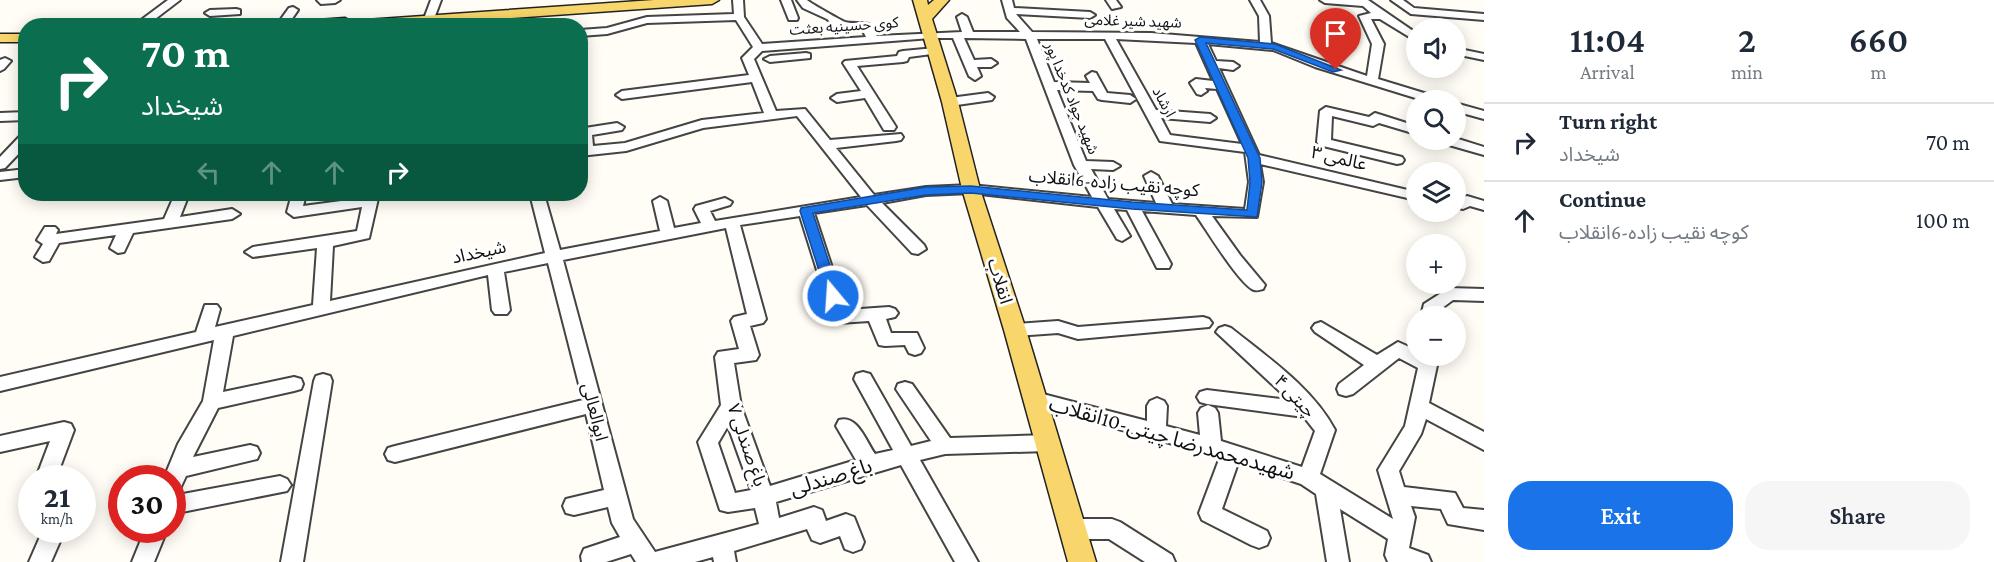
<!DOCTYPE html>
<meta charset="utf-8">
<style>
:root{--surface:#fff;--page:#f6f6f7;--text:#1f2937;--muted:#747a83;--line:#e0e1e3;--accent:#1a73e8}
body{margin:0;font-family:"Crimson Pro","Noto Sans Arabic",serif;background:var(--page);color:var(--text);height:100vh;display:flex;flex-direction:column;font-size:22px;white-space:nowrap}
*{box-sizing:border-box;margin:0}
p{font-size:20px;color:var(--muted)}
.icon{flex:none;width:33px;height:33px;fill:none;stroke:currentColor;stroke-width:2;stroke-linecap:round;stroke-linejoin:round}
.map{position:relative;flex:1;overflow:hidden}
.details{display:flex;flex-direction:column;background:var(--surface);width:510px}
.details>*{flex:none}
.guide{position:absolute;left:18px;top:18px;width:570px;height:183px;border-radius:24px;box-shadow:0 3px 15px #0003;background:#0b6e4f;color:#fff;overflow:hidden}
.tools{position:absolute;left:1406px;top:18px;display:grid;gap:12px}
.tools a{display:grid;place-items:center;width:60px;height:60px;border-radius:50%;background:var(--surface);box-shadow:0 3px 15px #0003;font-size:30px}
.speed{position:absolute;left:18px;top:465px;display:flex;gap:12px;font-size:30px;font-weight:700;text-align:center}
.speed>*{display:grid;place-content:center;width:78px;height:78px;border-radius:50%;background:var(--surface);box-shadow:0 3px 15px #0003;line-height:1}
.speed small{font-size:15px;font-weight:400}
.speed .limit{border:9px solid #d22;background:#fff;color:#111}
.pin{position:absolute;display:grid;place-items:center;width:51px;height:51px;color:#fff;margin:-62px -26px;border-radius:50% 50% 50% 0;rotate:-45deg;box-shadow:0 0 6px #0007}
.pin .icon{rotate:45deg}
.me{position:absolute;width:66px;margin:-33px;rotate:342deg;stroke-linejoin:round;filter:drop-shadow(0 0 4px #0008)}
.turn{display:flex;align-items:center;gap:21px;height:126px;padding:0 24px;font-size:27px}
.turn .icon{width:78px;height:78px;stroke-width:2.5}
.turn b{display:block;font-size:42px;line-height:51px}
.lanes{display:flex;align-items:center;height:57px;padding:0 24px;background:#0003;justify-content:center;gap:30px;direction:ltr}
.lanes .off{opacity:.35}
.eta{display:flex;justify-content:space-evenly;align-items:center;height:102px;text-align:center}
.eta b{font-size:36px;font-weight:600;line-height:42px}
.button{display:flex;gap:12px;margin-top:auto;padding:12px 24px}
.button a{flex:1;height:69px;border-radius:24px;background:var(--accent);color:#fff;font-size:24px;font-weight:600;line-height:69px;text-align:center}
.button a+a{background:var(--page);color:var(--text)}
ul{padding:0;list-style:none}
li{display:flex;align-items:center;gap:18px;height:78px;padding:0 24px;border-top:2px solid var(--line)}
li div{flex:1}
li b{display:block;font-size:22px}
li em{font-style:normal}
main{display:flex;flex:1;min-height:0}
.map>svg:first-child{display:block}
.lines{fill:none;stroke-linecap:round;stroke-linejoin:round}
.minor-casing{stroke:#444;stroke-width:4}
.major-casing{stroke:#222;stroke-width:3}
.minor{fill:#fff;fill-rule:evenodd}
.major{fill:#f9d66b;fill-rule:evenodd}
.route{fill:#1a73e8;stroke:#114b97;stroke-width:1.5}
.labels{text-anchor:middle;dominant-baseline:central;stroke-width:6;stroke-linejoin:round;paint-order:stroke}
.far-street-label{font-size:15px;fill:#111;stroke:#fff}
.street-label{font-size:18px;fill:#111;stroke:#fff}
.near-street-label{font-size:21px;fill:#111;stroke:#fff}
</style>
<main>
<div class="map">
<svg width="1484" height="562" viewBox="0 0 1484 562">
<rect width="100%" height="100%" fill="#fffdf5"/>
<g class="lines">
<defs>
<path id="minor" d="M168 0H180L146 26H133Z
M317 0H340L335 3 321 4Z
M431 0H441L435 16 430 19 425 16Z
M733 0H743L744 17 762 44 866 37 862 29 836 27 827 19 803 8 797 0H807C810 3 842 21 845 22 852 24 861 22 869 24L877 36 962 32 957 17 962 14 967 17 973 32H1020L1007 18 1002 0H1012L1014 8 1090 12 1095 15 1090 18 1016 14 1032 32 1151 33 1260 42 1259 16 1250 0H1260L1269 16 1271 43 1367 76 1372 44 1359 16 1371 13 1363 6 1325 3 1320 0H1368L1416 33V41L1380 19H1371L1384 44 1378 79 1437 97 1439 100H1422L1315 67 1273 50 1208 44 1216 61 1233 62 1239 66 1233 70 1219 68 1259 155 1416 192V200L1260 164 1263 182 1257 217 1212 216 1240 255 1265 285 1263 289C1259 290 1258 291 1254 290 1240 285 1206 229 1196 215L1142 211 1171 264 1169 268H1157L1155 264 1127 210 1114 209 1130 236 1122 241 1117 239 1098 207 971 193 926 195 882 203 924 245 926 249 918 254 912 253 867 205 814 213 846 310 889 307 895 309 898 313 895 317 886 319 891 333H917L924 348 921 353 915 355 909 353 905 345 885 346 879 345 869 321 839 323 833 321 800 216 740 225 766 319 763 323 750 326 759 355 756 360 734 363 741 406 770 486 856 460 836 426 839 420C857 414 866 441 875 454L893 450 854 379 856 374 863 372 870 374 911 446 931 441 896 389 898 384 905 382 912 384 950 438 1048 435 1055 437 1058 443 1055 449 1048 451 945 454 920 460 978 562H955L901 465 776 502 779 518 814 507 822 510 826 521 846 514 854 517 864 542 861 549 853 552 845 549 840 536 820 543 812 540 807 529 734 551 736 562H714L713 557 695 562H636L631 554 606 562H582L581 556 584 549 620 537 612 523 608 507 574 515 566 513 563 506 566 499 604 490 586 414 395 462 388 460 385 454 388 448 395 446 583 400 548 263 504 272 510 310 507 314H495L492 310 488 275 233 336 223 392 294 377 301 379 303 384 301 389 294 391 218 408 193 457 250 445 257 447 260 453 257 459 186 476 179 491 172 494V478H164L178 444 203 401 214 340 0 391V377L196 332 205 305H217L220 309 215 327 313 305 317 248 253 257 245 252 253 247 357 231 362 207 294 217 287 212 292 194H306L303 206 364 198 365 194H379L369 238 333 246 330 301 545 253 530 194H544L560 250 660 231 653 201 660 197 667 201 674 228 701 223 694 209 696 206 725 198 732 202 730 205 710 211 715 221 861 197 797 116 703 128 626 151 580 156V129L585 128 617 123 624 127 622 130 592 135 593 146 625 143 702 120 764 113 752 82 622 99 616 95 622 91 749 75 742 58 753 47 736 20 647 23 607 34 580 36V30L607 28 647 17 734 14ZM931 38H953L969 76 975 80 981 76 977 67H991L997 63 991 59 974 60 964 38 1026 39 1074 165 1092 197 971 185 926 187 874 195 836 148 896 141 901 140 903 137 901 134 830 140 805 109 776 111 754 59 762 51ZM1037 39H1105L1160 141 1245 152 1249 182 1245 209 1172 204 1158 176 1151 172 1144 176 1156 203 1108 199 1091 169 1113 170 1120 166 1113 162 1086 161 1057 90 1093 91 1098 99 1102 100 1130 103 1136 99 1130 95 1107 93 1096 73 1092 72 1086 76 1090 83 1054 82ZM1116 39 1196 43 1213 81 1196 79 1190 83 1197 94 1201 95 1207 91 1205 88 1217 89 1242 144 1170 135 1161 118 1210 122 1216 118 1210 114 1156 110ZM726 228 747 314 734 317 731 321 739 349 718 352 715 357 721 405 698 442 720 510 728 512 755 508 759 524 655 552 633 519 563 260ZM728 426 751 490 735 493 718 443Z
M781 0H791L798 18 797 20H789Z
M1106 0H1116L1121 7 1112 9Z
M1391 0H1403L1414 8 1484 14V20L1411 14Z
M293 7 298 10 287 26H276L289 8Z
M236 9 240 10V14L210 16 205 13 210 10Z
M935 48 941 51 939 53 909 57 907 61 903 62 857 66 896 127 894 130H884L865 98 837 102 831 98 837 94 861 91 843 63 845 61 897 56 899 52 903 51Z
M1455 48 1484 54V60L1455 54Z
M806 53 810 54V58L770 62 764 59 770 56Z
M5 58 11 61 4 69 0 71V60Z
M988 93 994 97 992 100 950 106 944 102 950 98Z
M1455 103 1484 111V119L1455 111Z
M1326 107 1369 117 1375 113 1416 126V134L1379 123 1373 126 1332 116 1331 140 1402 157 1404 160 1402 163 1397 164 1319 145 1317 142 1320 111Z
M26 112V120L0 121V113Z
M26 134V146L5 168 0 169V157L21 135Z
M1455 138 1484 147V155L1442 143 1440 140Z
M26 169V177L0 180V172Z
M175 194H189L180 217 232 209 240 214 232 219 133 233 124 252 118 253 110 248 116 235 59 243 49 261 43 262 35 257 43 244 37 240 45 227H55L58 230 56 234 164 219Z
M1467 196 1484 201V210L1470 206 1463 209 1455 207V198L1460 199Z
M1449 288 1484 289V301L1453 300 1438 311 1437 316H1421L1424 304Z
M1203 317 1209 319 1212 323 1209 327 1078 339 1058 333 1015 336 1009 334 1006 330 1009 326 1015 324 1058 321 1078 327Z
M1321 322 1377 355 1398 342 1416 350V356H1439L1429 403 1484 432V450L1426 419 1421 434 1399 471 1404 487 1455 493 1463 508 1484 510V530L1448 524 1441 509 1411 506 1415 517 1409 548 1428 555 1431 562H1388L1385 555 1388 539 1340 509 1349 562H1327L1316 494 1301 484 1238 463 1222 509 1267 531 1270 538 1267 545 1259 548 1251 545 1202 520 1199 513 1220 457 1035 406 1028 404 1025 399 1028 394 1035 392 1147 421V406L1150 401 1157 398 1164 401 1167 406 1166 426 1200 435 1198 413 1201 408 1208 405 1215 408 1218 413 1221 441 1302 467 1315 431 1304 417 1207 404 1200 402 1197 397 1200 392 1207 390 1289 400 1216 332 1219 328 1225 326 1231 328C1267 357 1313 388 1335 430L1320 474 1393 519 1378 470 1405 426 1418 368 1399 358 1353 394 1346 396 1339 394 1337 389 1339 384 1364 365 1315 332 1312 328 1315 324Z
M323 374 330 376 332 381 303 562H281L314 381 316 376Z
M64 422 71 424 74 430 56 478H36L50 441 0 452V436Z
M280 476 287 479 291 485 287 491 172 514V496Z
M1073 519H1112L1120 522 1172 555 1175 562H1145L1109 539H1073L1065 536 1062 529 1065 522Z
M43 530H65L51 562H29Z
M145 530H167L154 562H132Z"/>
<path id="major" d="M654 0H719L712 4 399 26H283L290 22 345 18 351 21Z
M913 0H927L928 5 934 0H949L932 19 958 102 980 189 1026 330 1096 562H1068L1004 330 962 189 942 102Z
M0 34H26V42H0Z"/>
</defs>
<!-- minor casing -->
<use href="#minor" class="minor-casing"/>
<!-- major casing -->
<use href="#major" class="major-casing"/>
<!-- minor -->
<use href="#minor" class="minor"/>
<!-- major -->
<use href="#major" class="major"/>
</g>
<!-- route -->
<path class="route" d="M1200 37 1275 44 1341 70 1333 72 1273 49 1206 43 1260 158 1262 182 1257 217 1132 209 971 193 926 195 813 213 840 296 838 299H828L800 211 801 208 926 187 971 186 1132 202 1247 210 1250 182 1248 158 1195 40Z"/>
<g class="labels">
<!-- far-street labels -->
<g class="far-street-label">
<text transform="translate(1133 21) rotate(2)">شهید شیر غلامی</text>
<text transform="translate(844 26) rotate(-4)">کوی حسینیه بعثت</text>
<text transform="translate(1072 98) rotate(68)">شهید جواد کدخدا پور</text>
<text transform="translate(1164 102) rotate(62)">ارشاد</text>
</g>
<!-- street labels -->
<g class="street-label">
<text transform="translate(1339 158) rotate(13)">عالمی ۳</text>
<text transform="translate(1114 183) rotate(5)">کوچه نقیب زاده-6انقلاب</text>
<text transform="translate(479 252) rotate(-12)">شیخداد</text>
<text transform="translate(1000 281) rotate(73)">انقلاب</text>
<text transform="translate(1295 396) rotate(47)">چیتی ۴</text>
<text transform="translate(595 412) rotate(76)">ابوالعالی</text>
<text transform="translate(747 445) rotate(71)">باغ صندلی ۷</text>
</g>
<!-- near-street labels -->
<g class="near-street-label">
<text transform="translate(1172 438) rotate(16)">شهیدمحمدرضا چیتی-10انقلاب</text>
<text transform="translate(831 477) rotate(-17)">باغ صندلی</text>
</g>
</g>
</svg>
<div class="tools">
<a><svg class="icon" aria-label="sound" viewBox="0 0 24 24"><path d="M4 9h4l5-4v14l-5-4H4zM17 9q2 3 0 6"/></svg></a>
<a><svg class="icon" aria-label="search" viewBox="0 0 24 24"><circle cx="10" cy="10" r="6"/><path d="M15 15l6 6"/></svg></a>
<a><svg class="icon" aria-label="layers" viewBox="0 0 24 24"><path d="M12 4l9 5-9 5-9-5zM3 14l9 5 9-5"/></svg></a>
<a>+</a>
<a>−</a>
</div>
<div class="speed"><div>21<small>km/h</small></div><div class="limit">30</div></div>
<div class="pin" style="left:1336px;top:70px;background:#d93025"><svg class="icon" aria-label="arrive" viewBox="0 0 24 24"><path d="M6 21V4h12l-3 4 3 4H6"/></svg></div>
<svg class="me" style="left:833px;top:296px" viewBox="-20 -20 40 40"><circle r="17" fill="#1a73e8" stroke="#fff" stroke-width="3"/><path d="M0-11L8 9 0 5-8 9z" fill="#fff"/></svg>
<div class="guide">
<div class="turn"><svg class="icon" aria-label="right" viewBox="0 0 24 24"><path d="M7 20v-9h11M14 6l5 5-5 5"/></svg><div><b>70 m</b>شیخداد</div></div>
<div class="lanes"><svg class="icon off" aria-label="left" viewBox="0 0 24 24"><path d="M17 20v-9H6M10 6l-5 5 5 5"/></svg><svg class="icon off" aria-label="ahead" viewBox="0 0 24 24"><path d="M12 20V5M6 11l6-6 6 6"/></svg><svg class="icon off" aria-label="ahead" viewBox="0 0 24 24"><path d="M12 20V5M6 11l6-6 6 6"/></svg><svg class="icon" aria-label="right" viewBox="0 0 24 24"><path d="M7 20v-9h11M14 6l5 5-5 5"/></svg></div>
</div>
</div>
<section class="details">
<div class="eta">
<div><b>11:04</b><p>Arrival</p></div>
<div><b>2</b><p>min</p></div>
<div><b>660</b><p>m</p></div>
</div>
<ul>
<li><svg class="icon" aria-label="right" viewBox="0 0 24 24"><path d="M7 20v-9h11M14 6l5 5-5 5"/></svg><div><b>Turn right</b><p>شیخداد</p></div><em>70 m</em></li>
<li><svg class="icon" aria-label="ahead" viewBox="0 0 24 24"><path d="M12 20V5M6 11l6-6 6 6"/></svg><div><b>Continue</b><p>کوچه نقیب زاده-6انقلاب</p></div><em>100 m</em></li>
</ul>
<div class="button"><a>Exit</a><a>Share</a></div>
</section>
</main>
